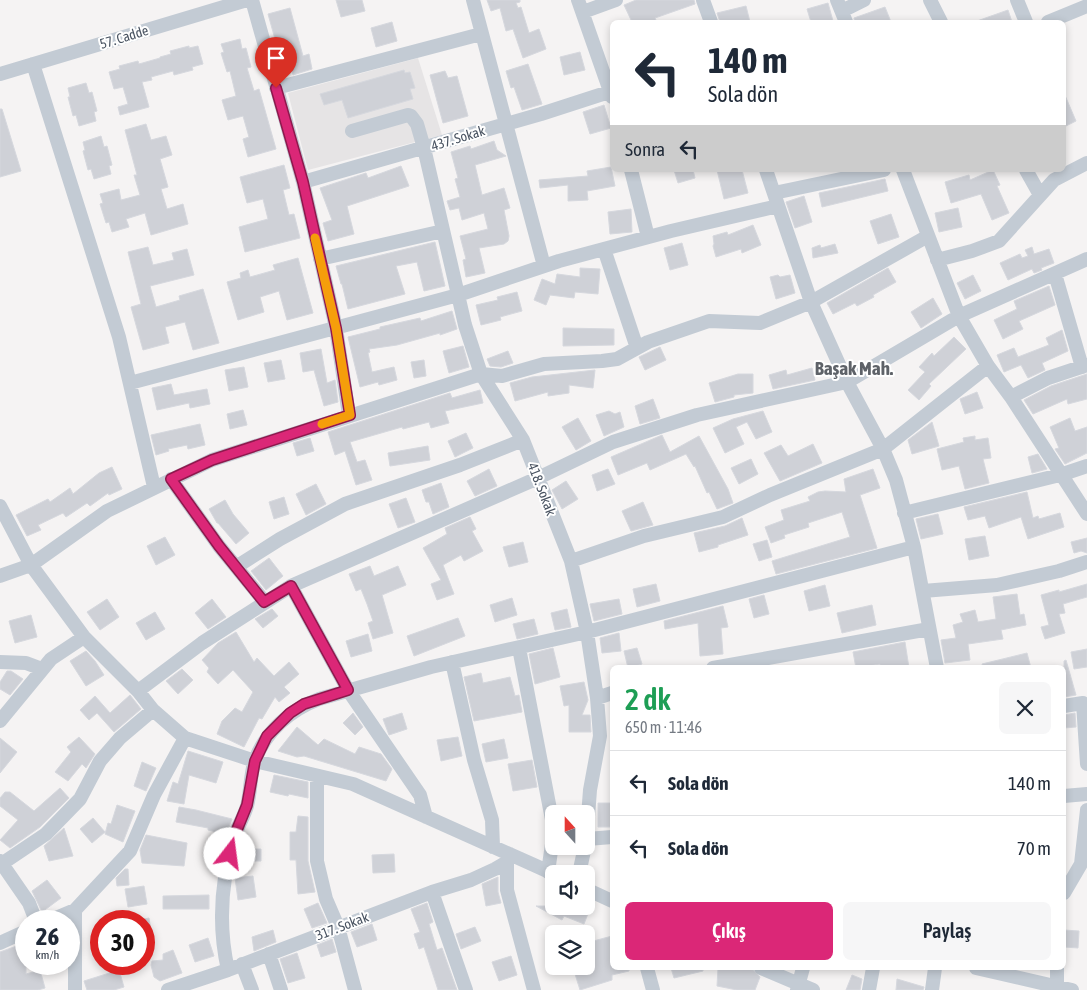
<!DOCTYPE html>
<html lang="tr">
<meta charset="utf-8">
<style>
:root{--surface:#fff;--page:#f6f6f7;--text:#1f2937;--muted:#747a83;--line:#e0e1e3;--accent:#db2777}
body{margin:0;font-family:"Asap Condensed",sans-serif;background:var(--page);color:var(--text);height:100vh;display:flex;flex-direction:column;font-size:19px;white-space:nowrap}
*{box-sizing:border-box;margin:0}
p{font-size:16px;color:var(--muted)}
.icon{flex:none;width:28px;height:28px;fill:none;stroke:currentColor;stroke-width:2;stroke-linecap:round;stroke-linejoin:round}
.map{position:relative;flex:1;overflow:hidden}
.details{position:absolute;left:610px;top:665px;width:456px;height:305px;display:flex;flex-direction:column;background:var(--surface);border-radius:8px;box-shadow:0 2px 8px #0003}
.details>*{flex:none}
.banner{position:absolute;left:610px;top:20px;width:456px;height:152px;border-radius:8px;box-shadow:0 2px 8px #0003;background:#fff;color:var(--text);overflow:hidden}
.needle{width:32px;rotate:339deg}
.tools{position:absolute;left:545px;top:805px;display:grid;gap:10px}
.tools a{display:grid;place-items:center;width:50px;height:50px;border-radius:8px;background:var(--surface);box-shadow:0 2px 8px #0003;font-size:25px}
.speed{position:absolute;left:15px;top:910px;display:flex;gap:10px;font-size:25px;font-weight:700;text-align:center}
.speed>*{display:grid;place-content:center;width:65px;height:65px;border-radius:50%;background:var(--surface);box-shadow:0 2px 8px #0003;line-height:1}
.speed small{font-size:12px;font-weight:400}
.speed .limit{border:8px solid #d22;background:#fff;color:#111}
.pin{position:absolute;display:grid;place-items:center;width:42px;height:42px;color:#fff;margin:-51px -21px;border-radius:50% 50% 50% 0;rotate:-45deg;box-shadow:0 0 5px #0007}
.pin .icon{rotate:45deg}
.me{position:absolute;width:55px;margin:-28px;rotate:15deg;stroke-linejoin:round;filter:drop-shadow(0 0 4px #0008)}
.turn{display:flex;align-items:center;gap:18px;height:105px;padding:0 15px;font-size:22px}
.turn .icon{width:65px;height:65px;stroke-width:2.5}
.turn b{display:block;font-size:35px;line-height:42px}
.then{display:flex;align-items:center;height:48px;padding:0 15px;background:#0003;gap:10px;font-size:19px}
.round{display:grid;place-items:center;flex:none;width:52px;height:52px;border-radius:8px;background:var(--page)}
.overview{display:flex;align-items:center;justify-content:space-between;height:85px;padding:0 15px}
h1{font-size:30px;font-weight:600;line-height:38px;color:#1e9e55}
.button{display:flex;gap:10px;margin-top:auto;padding:10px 15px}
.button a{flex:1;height:58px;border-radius:8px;background:var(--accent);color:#fff;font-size:20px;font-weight:600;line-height:58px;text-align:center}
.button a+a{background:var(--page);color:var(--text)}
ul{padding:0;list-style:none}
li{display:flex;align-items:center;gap:15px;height:65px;padding:0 15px;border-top:1px solid var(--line)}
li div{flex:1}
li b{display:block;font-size:19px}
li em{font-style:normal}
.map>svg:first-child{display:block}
.education{fill:#e6e4e5}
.building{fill:#cfd1d7;stroke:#d6d8de}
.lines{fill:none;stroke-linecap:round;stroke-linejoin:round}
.minor{stroke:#c3cbd4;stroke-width:14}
.route-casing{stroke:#8e194d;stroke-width:12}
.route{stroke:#db2777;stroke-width:9}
.slow{stroke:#f59e0b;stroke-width:9}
.labels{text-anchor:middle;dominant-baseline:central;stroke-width:4;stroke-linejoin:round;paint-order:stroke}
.street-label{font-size:14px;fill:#495361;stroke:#fff}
.district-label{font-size:19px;font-weight:bold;fill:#5e6268;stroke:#fff}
</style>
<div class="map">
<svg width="1087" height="990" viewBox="0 0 1087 990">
<rect width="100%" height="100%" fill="#f5f3f3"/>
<!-- education -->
<path class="education" d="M418 58 442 135 308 170 288 93Z"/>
<!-- building -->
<path class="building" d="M336 0H362L365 11 341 17Z
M487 0H520V2L516 3 518 8 521 7 529 33 539 29 546 49 523 58 513 29 506 31 500 8 491 11Z
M636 0H694L695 4 655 18 656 20 651 22H632L624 5Z
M828 3 833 21 827 22H811L807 9Z
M746 6 750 22H720L717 13Z
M885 7 891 22H855L854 18Z
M290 8 303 56 309 54 312 69 293 75 288 54 280 57 268 14Z
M1008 10 1012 22H977V21Z
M392 22 397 41 376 47 371 28Z
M240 39 242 49 246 48 251 67 247 68 254 91 259 89 276 149 248 157 243 139 249 137 243 116 228 120 222 100 236 96 230 71 227 72 221 53 224 52 221 44Z
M189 46V48L198 46 203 64 192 67 193 70 174 75 173 71 151 77 152 80 142 82 149 107 120 115 118 107 128 104 123 87 114 89 109 72 120 69 119 66 138 61 139 64 160 58V57L171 54 170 51Z
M580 52 585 70 564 75 560 57Z
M528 64 542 104 522 110 514 87 511 88 506 71Z
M404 70 405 73 410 72 415 88 410 89 413 99 348 118 342 100 324 105 320 94Z
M445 71 448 78 457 76 468 116 443 123 430 75Z
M86 83 89 93 92 92 97 111 94 112 96 121 79 126 76 115 73 116 68 97H70L68 88Z
M1064 93 1076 121 1064 127Z
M604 105 611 128 590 134 583 112Z
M0 109H2L21 171 0 177Z
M146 124 151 140 166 136 172 155 160 159 168 187 161 189 167 209 183 204 188 224 151 235 145 213 126 219 129 227 112 232 109 222 106 223 100 204 103 203 100 194 119 189 121 200 140 195 134 175H137L125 130Z
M101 136 104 147 107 146 112 165 109 166 111 174 94 179 91 169 88 170 83 151 85 150 83 142Z
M494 141 497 150 506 156 475 165 482 195 504 188 510 208 504 210 509 236 508 241 504 244 479 248 485 273 466 277 463 260 466 259 460 236 488 229 484 213 462 220 459 208 450 210 447 201 460 197 455 179 458 178 451 152 470 146 471 149Z
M284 165 290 188 283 190 289 215 294 214 300 238 245 252 239 227 268 219 263 199 247 203 240 177Z
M401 166 409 186 347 206 354 234 328 241 323 223 332 220 320 188 366 173 368 178Z
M611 167 615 186 587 191 588 200 568 201V185L540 188 539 180 588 176 587 171Z
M674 170H693L695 178 678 183Z
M717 170H742L748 193 724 199Z
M993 170 1000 185 997 186 1009 213 992 220 981 194 951 203 945 182 969 175 970 180Z
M885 179 888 191 822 207 819 193Z
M804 196 812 222 795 228 786 202Z
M958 208 962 227 939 232 935 213Z
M631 209 632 232 610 234 608 212Z
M891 214 899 237 878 244 870 221Z
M753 225 761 245 742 253 741 249 716 257 713 246 714 244 713 236 727 232 728 235Z
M435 242 445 286 424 291 417 262 396 266 405 294 348 309 342 284H341L336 266Z
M682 243 688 265 670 270 664 248Z
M835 244 838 253 813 258 812 248 820 245 821 248Z
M148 247 153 265 174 260 172 253 187 249 194 275 150 286 156 307 180 300 179 296 203 289 219 343 193 350 185 322 165 327 169 343 143 350 131 307 141 304 128 252Z
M1032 247 1034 254 1049 249 1054 263 1041 268 1042 270 1034 273 1032 269 1008 280 1000 263 1020 254 1022 258 1028 256 1025 250Z
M298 258 313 313 287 320 279 291 260 297 264 312 238 320 227 282 241 278 240 273 248 270 250 277 275 270 273 265Z
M580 268 600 269 598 294 575 292 574 298 550 295 546 305 534 300 542 279 555 284 557 274 580 277Z
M888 268 896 282 873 295 874 297 857 306 855 303 833 314 827 303Z
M778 275 780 277 790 275 795 293 776 299 770 277Z
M973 275 981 291 965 299 957 283Z
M1049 286 1055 305 1019 321 1023 329 1003 339 994 320 1017 309 1014 301Z
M517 292 522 311 500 317 501 320 481 325 476 305 498 300 497 297Z
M933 298 942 314 921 328 911 312Z
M452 311 457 329 440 335V333L397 345 369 349 370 352 368 353 372 372 394 367 397 380 379 385 378 382 360 387 348 337 380 329V327L420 318 421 321Z
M563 328 614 329V345L563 346Z
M1062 330 1068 351 1042 363 1045 370 1028 378 1021 365 1004 372 997 355 1014 348 1018 357 1049 345 1046 338Z
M954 337 966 349 929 384 931 386 919 400 908 390 925 372 919 367 932 353 934 356Z
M463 346 469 367 449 373 443 351Z
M660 347 666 360 645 370 639 357Z
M321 349 327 383 335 380 338 402 324 406 314 370 303 372 300 353Z
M508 351 513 363 501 367 490 366 487 359Z
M281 360 285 379 268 382 264 363Z
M424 360 426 376 414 378 411 362Z
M244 367 248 387 229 391 225 370Z
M812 368 815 380 773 389 769 375 786 370 787 375Z
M595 370 593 388 569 385V393L548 396V392L515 401 510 383 532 377Z
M738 374H753V393L734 395V397L715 402 709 383Z
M1087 374V399L1068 404 1067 399 1033 414 1024 400 1051 386Z
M171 384 174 395 207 389 210 404 190 408 189 403 157 410 152 388Z
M480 390 483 403 445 411 449 423 431 428 429 422 403 429 402 427 350 442 357 462 365 460 372 480 356 485 345 451 335 455 328 432 450 393 452 398Z
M977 392 983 408 965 414 960 399Z
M653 399 660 418 640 424 635 406Z
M243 410 247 425 230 429 227 414Z
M609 411 615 414 620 412 624 427 604 436 596 415Z
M763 411 772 432 756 439 747 422 736 427 744 444 725 453 713 428 733 419Z
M578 418 591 441 576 450 562 427Z
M1070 418 1075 431 1087 427V453L1065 464 1055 449 1059 448 1050 427Z
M932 422 939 446 912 454 908 440Z
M200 424 205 445 188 449 187 445 168 449 169 451 156 455 151 435Z
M466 433 473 448 455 457 448 441Z
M662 435 670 452 699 436 728 489 733 503 717 509 709 492 707 493 695 466 694 467 686 454 650 470 647 463 618 475 611 457Z
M975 436V440L988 438 991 458 983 459 989 483 965 489 959 466 942 470 937 449 964 442 963 438Z
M310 438 314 451 297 456 293 443Z
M813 444 822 463 780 481 764 453 781 445 788 456Z
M428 446 430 460 390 466 388 453Z
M1038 454 1047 469 1032 473 1028 457Z
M751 459 758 474 739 484 731 468Z
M112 467 122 489 109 495 108 493 90 506 87 503 66 517 63 513 38 525 41 530 27 536 16 515 48 499 50 502 70 488 73 494 99 473Z
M489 469 497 486 475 496 467 481Z
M608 469 615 484 597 491 592 475Z
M873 469 880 488 860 495 877 548 776 574 772 561 850 537 842 512 808 523 809 527 784 535 785 538 771 543 765 527 784 520 781 510 810 501 808 497 818 492 825 491 846 492 844 479Z
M566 481 578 499 562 509 552 490Z
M441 483 449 507 433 514 429 502H426L422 490Z
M316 484 326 504 306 515 296 494Z
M1027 492 1033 518 1038 516 1039 519 1060 513 1064 527 1028 539 1021 517 989 528 985 516 968 520 964 507Z
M284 497 289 514 274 519 269 502Z
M406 498 415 522 398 528 389 504Z
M225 500 233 514 249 533 236 544 218 523H217L209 509Z
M643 502 653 525 631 531 622 511Z
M938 514 943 534 921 539 916 519Z
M470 517 476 529 472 531 483 551 464 561 461 555 443 565 454 594 437 600 431 584 441 580 423 548 447 534 445 528Z
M742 518 748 535 718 545V547L699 552 694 533 725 526Z
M985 536 989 556 969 560 965 539Z
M165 537 175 555 156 565 147 546Z
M1087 538V553L1081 551 1074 553 1071 542Z
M767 540 772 557 759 561 753 544Z
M523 542 528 562 509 567 503 547Z
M269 558 283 576 266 590 251 571Z
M370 566 374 576 398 566 406 585 382 595 393 633 373 639 368 623 373 621 367 604 361 589 356 591 349 574Z
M656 584 660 601 637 607 633 589Z
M1087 584V597L1063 604 1065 613 1059 614 1065 633 1045 639 1041 627 1049 625 1041 595 1059 590V592Z
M825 585 830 606 809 611 804 591Z
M1017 594 1020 615 1024 614 1026 625 1001 630 1003 639 968 644 970 660 945 663 941 640 956 638 953 625 963 622 960 614 975 610 978 622 996 619 993 597Z
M764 595 769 614 754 618 749 599Z
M512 598 517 615 495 622 490 605Z
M107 599 119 617 100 630 87 612Z
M212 599 226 617 208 629 195 613Z
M619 599 622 614 594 621 590 604Z
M872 605 876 625 842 633 837 613Z
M723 606 728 627 721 628 723 654 700 656 698 623 665 629 664 621Z
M272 609 278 616 263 628 255 619Z
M567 609 571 627 555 630 551 613Z
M155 612 165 629 146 640 136 623Z
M31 615 37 637 15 643 9 621Z
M458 618 465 636 414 656 407 636Z
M534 619 538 634 517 639 513 624Z
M236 632 254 662 257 658 274 676 289 662 299 674 284 687 290 693 279 702 275 697 262 719 259 718 244 747 217 734 222 721 235 708 242 712 253 692 233 670 218 684 207 672 209 668 202 660 218 643Z
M619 633 621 651 602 653 600 638Z
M368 634 372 651 351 657 346 641Z
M905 642 909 668H880V664L856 668 853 652Z
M553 648 560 677 535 684 529 654Z
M637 648 642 664 628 668 624 651Z
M1087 649V667L1074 669 1071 652Z
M86 651 95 661 104 675 86 686 70 661Z
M1027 653 1031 668H983L982 664Z
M1066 660 1076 695 1064 697V661Z
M182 669 193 680 178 694 166 681Z
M7 671H11L23 679 10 695 0 689V682Z
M481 673 483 683 510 677 515 696 519 695 522 712 474 721 464 677Z
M584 682 588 700 582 715H590L591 732H569V705L564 706 560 686Z
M130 695 141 709 114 732 97 713 89 720 80 710 95 696 110 713Z
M353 713 363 727 355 735 343 723Z
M402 713 407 729 389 735 383 719Z
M1075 713 1076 727 1064 728V715Z
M297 727 318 745 324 739 355 754 359 747 381 754 392 769 386 781 304 756 297 757 278 751Z
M79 737 95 754 86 768 82 764 68 781 55 772 71 752 67 747Z
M458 737 462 756 441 761 437 740Z
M0 738 17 752 0 773Z
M504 739 508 758 486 762 482 744Z
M188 751 223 762 216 783 189 775 184 804 167 801 173 782 178 784Z
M532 760 537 787 513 791 508 764Z
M142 762 156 768 146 791 134 786Z
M274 775 308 782V798L289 794 288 796 270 792Z
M60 788 69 798 40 827 10 848 0 840 18 820 0 806V798L5 792H10L34 811Z
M598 803H612V827H598Z
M117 805 135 811 123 842 105 834 108 823 111 824Z
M179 807 196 810 232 819 226 834 208 830V828L176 822Z
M298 816 308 817V861L315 892 298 894 296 860H290V832H296Z
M93 818 105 832 92 843 80 829Z
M64 828 73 856 49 861 44 846Z
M146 835 187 843 184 866 142 863 140 850Z
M240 849H261V861H237Z
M394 854 395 872 373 873 372 855Z
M125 869H128L129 885 117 886 116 878Z
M253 876 256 897 238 900 235 878Z
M498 877V892L501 903 486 906 482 884Z
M47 880 61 898 42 912 32 891Z
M144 886 147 904 128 907 125 889Z
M554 891V906H591L584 924 564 916 562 920 536 906H546Z
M209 895V909H163V896Z
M318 903 327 923 312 928 304 909Z
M427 903 433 922 429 924 437 950 442 948 457 990H438L424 947 419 949 414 934 420 932 411 909Z
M149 918 153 943 144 944V919Z
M372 924 377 940 357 947 351 932Z
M475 927 481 941 461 949 456 934Z
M273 930 276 942 254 951 252 937Z
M1064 930 1079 931 1078 948 1064 947Z
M612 936V968H629V971L612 975V980L580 990 575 974 586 970V943Z
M208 938 214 956 195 962 189 945Z
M332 939 336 952 321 957 317 945Z
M22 944 26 958V974L40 970 45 988 38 990H0V952Z
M173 950 182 973 160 981 154 977 151 965 152 961 163 960V954Z
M297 953 305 978 288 983 280 959Z
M511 956 517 975 499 981 492 962Z
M671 968H703V971L674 978Z
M718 968H744L753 970 760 977 755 990H737L717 986Z
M119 970 124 987 114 990H87L84 981Z
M852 975 862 979 860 990H846Z
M897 979 924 987 923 990H896Z"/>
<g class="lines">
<!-- minor -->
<path class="minor" d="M252 0 303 182 336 328 349 415
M473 0 544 266
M578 0 612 97
M703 0 711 22
M837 0 846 22
M930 0 941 22
M1017 0 1026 22
M842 11 864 0
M583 12 616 0
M1048 22 1087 6
M33 64 119 337 154 487
M0 74 247 0
M276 88 481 34
M352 131 408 115 411 116 417 124 424 148 465 325 481 374 523 440 571 561 587 632 597 698 600 736 590 790 586 843
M631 170 648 237
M766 170 811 302 847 382 883 449 896 480 914 547 937 668
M903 170 959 316 988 366 1011 397 1087 514
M1026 170 1040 195
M303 182 541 114 612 91
M774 193 884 170
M604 249 637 348
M320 259 443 231
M937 260 972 251 999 241 1054 180 1087 163
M1055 274 1082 367
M130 383 458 295 559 261 671 231 778 206
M1011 397 1048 378 1087 365
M171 479 219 546 264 601
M0 506 31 565 84 637 138 691 153 710 185 738 255 761 353 784 554 874
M904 513 1060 475 1087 466
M571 561 644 536 723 517 770 495 883 449 988 366
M236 567 280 539 345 504 460 465 523 440
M0 576 31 565 107 511 212 460 481 374 502 376 544 364 602 361 617 359 648 342 709 321 760 323 811 302 928 236
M291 586 348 690 420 795 426 817
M923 591 997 585 1059 571 1087 562
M519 648 554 830 548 872
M0 662 26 663 42 669
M452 662 474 760 492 820 493 847
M713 668 929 629
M138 691 202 643 291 586 538 478 613 442 697 415 847 382 959 316 1087 259
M597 698 612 693
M1064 706 1083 703 1087 764
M0 721 51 659 84 637
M317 776V861L326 899 338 927 355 990
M1064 796 1087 794
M587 839 612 837
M0 861 29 903 36 921
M507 862V890L534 990
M0 865 46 834 80 799 100 761 120 738 153 710
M579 874 585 846
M586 889 612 901
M432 892 466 990
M1064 893 1081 864 1087 810
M49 921 75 910 130 851 154 795 185 738
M0 943 26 931
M269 954 281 990
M242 964 252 990
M647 968 653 990
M761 968 813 990
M976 968 1072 990
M228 970C218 926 221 881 234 838 237 827 244 817 247 806 251 791 250 775 255 760 266 731 290 710 319 699L431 667 587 632 914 547
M1057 987V968
M75 990V910
M168 990 228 970 432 892 471 880 495 869 507 862 510 854
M797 990 803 968
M869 990 873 968
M932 990 935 968"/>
</g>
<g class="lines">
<defs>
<path id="route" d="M230 854 234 837 247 805 255 761 267 736 290 713 304 704 348 690 291 586 264 602 219 546 171 479 212 460 350 415 336 328 303 182 276 88"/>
</defs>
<!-- route casing -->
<use href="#route" class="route-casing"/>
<!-- route -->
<use href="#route" class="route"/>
<!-- slow -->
<path class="slow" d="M315 238 336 328 350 415 322 424"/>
</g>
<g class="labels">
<!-- street labels -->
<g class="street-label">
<text transform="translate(124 37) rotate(-17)">57. Cadde</text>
<text transform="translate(458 138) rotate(-17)">437. Sokak</text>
<text transform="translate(542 489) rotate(69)">418. Sokak</text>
<text transform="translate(342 926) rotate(-21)">317. Sokak</text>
</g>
<!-- district labels -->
<g class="district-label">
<text x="854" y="368">Başak Mah.</text>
</g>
</g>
</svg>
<div class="tools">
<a><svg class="needle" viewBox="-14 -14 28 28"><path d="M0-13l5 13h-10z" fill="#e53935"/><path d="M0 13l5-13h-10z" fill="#747a83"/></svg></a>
<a><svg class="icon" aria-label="sound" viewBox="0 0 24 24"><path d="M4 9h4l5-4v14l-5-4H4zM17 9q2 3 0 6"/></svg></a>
<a><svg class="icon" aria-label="layers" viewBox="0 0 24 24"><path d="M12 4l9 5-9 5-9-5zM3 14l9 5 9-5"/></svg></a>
</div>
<div class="speed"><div>26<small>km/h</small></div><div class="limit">30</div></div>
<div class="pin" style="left:276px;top:88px;background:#d93025"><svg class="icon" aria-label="arrive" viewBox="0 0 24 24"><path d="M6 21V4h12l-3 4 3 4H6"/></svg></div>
<svg class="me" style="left:230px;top:854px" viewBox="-20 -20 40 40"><circle r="19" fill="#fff"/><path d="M0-13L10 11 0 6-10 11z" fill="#db2777"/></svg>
<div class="banner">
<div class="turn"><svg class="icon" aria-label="left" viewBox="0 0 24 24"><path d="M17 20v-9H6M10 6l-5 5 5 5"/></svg><div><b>140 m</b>Sola dön</div></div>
<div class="then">Sonra<svg class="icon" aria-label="left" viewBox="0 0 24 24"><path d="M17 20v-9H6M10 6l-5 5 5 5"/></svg></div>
</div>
<section class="details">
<div class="overview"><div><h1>2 dk</h1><p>650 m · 11:46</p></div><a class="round"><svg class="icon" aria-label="close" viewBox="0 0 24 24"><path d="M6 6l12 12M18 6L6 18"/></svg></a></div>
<ul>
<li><svg class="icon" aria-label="left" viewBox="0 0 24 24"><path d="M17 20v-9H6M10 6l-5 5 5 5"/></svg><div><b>Sola dön</b></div><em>140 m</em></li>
<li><svg class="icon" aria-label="left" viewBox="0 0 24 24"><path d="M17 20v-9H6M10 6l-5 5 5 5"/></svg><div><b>Sola dön</b></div><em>70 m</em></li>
</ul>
<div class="button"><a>Çıkış</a><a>Paylaş</a></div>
</section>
</div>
